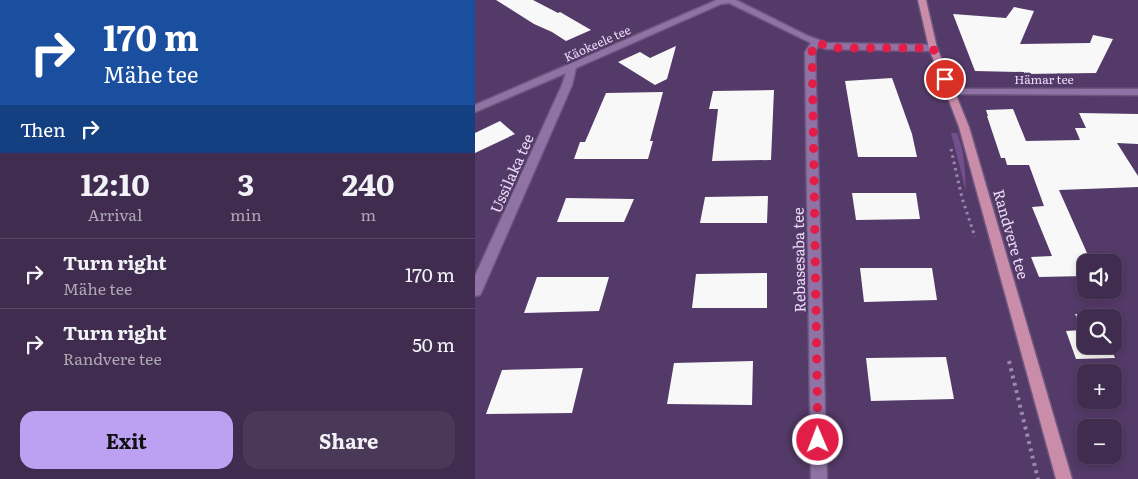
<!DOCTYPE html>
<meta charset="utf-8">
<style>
:root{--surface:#3f2c4e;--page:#4a3858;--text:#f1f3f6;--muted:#ada7b6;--line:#584866;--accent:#bca0f2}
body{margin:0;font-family:Literata,serif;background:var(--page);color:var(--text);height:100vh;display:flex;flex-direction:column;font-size:19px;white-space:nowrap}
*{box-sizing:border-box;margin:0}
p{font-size:16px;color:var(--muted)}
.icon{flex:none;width:28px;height:28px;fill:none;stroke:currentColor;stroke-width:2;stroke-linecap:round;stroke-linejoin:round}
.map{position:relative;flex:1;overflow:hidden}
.side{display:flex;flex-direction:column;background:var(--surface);width:475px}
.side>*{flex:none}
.guide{background:#1a4fa0;color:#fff;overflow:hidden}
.buttons{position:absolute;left:602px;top:254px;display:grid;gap:10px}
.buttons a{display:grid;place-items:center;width:45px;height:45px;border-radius:10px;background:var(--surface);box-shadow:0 2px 8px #0003,0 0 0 1px var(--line);font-size:25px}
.pin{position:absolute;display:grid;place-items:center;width:42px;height:42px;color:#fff;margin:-21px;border:2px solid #fff;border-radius:50%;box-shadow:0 1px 5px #0007}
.me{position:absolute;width:55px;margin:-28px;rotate:359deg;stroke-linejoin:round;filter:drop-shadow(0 0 4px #0008)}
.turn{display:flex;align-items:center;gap:18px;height:105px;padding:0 20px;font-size:22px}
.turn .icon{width:65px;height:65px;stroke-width:2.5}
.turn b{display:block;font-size:35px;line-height:42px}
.then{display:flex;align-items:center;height:48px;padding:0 20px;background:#0003;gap:10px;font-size:19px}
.eta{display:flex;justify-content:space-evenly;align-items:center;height:85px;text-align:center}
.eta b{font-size:30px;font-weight:700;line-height:35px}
.cta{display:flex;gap:10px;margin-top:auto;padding:10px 20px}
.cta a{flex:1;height:58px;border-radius:15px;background:var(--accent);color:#111;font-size:20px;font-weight:700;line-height:58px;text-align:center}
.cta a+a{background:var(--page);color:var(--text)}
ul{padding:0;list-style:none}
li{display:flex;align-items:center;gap:15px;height:70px;padding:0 20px;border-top:1px solid var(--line)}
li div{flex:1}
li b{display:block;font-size:19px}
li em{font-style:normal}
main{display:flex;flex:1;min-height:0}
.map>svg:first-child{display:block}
.green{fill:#72508b}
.building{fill:#f8f8f8}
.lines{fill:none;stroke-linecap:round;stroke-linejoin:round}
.minor-casing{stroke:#6e577f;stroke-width:3}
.major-casing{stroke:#6e577f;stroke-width:3}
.path-far1{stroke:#9d88ad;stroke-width:3;stroke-dasharray:2.5 4;stroke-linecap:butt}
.path{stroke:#9d88ad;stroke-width:4;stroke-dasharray:3 4.5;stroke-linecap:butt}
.minor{fill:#8f73a5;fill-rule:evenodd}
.major{fill:#ca8da9;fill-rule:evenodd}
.route{stroke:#e11d48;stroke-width:9;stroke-dasharray:0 16.2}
.labels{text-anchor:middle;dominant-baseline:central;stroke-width:5;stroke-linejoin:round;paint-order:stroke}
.far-street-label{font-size:12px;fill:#eadbf7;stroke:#543a68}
.street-label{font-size:15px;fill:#eadbf7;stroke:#543a68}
</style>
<main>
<section class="side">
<div class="guide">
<div class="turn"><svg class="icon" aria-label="right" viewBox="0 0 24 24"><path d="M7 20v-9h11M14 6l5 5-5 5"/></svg><div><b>170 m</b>Mähe tee</div></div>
<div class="then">Then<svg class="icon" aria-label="right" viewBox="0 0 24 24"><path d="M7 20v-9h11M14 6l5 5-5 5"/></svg></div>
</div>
<div class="eta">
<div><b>12:10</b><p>Arrival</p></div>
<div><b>3</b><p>min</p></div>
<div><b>240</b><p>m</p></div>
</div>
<ul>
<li><svg class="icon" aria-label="right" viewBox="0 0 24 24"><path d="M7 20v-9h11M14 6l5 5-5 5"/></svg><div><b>Turn right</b><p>Mähe tee</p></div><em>170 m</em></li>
<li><svg class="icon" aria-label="right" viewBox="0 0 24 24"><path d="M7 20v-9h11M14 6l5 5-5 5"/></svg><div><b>Turn right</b><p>Randvere tee</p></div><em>50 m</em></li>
</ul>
<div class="cta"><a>Exit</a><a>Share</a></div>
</section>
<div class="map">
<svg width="663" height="479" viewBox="0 0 663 479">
<rect width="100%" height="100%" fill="#543a68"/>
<!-- green -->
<path class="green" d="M476 133H482C490 152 490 171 491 191Z"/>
<!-- building -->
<path class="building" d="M21 0H58L83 13 85 12 116 30 91 41 77 32 59 24Z
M539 7 559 11 545 44 615 43 618 35 638 39 621 73 550 74 549 72 500 71 478 14 531 18Z
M201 46 192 79 180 85 143 62 165 52 175 58Z
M417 78 437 134 442 157H383L370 81Z
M299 90 296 160 237 161 243 109H234L238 91Z
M188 92 175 141H178L173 159H99L105 142H110L131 93Z
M538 109 551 141 605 140 600 128H611L604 113 663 114V144L642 143 663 176V187L584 190 616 262H611V276L564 277 556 257 577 256 557 207 569 206 554 165H532L530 158H526L512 116H513L511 110Z
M25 121 40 134 0 153V133Z
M377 193H441L445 219 381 220Z
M293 196 292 223H225L230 197Z
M91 198 159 199 149 222H82Z
M385 268H457L462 300 389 302Z
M292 273V308H217L221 274Z
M62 277H134L124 311 49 313Z
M600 314H621L623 318H611V345H635L640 358 601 359 591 331 607 330Z
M471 357 479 399 396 401 391 358Z
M278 361 277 405 192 404 199 363Z
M108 368 97 413 11 414 27 370Z"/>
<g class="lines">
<defs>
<path id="minor" d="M242 0H261L333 36 352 43 458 45 462 48 458 51 351 49 343 46 340 52 352 479H336L330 52 336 43 254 3 246 4 101 68 97 85 7 291 5 295 0 296V276L87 85 91 73 0 112V105Z
M476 89H663V95L473 94V90Z"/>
<path id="major" d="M443 0H451L462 48 494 127 597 479H581L484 127 454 48Z"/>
</defs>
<!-- minor casing -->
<use href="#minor" class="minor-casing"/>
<!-- major casing -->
<use href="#major" class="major-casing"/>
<!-- path-far1 -->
<path class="path-far1" d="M476 149 487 198 500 237"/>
<!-- path -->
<path class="path" d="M534 361 563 479"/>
<!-- minor -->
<use href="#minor" class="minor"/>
<!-- major -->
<use href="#major" class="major"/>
</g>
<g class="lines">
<!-- route -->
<path class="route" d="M343 440 337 47 342 43 361 48H458L470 79"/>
</g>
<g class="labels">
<!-- far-street labels -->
<g class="far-street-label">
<text transform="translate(122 43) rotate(-24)">Käokeele tee</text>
<text x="569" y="79">Hämar tee</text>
</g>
<!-- street labels -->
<g class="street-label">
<text transform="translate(36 173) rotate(-66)">Ussilaka tee</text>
<text transform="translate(537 234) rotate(74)">Randvere tee</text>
<text transform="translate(323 260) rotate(-91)">Rebasesaba tee</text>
</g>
</g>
</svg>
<div class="buttons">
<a><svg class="icon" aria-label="sound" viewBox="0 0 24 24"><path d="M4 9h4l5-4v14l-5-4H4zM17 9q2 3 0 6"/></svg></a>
<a><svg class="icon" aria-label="search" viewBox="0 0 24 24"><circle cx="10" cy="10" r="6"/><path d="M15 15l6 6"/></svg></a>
<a>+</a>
<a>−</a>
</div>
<div class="pin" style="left:470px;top:79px;background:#d93025"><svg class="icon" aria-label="arrive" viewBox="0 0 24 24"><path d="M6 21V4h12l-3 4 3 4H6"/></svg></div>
<svg class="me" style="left:343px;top:440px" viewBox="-20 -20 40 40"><circle r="17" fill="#e11d48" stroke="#fff" stroke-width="3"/><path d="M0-11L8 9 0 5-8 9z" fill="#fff"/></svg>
</div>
</main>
